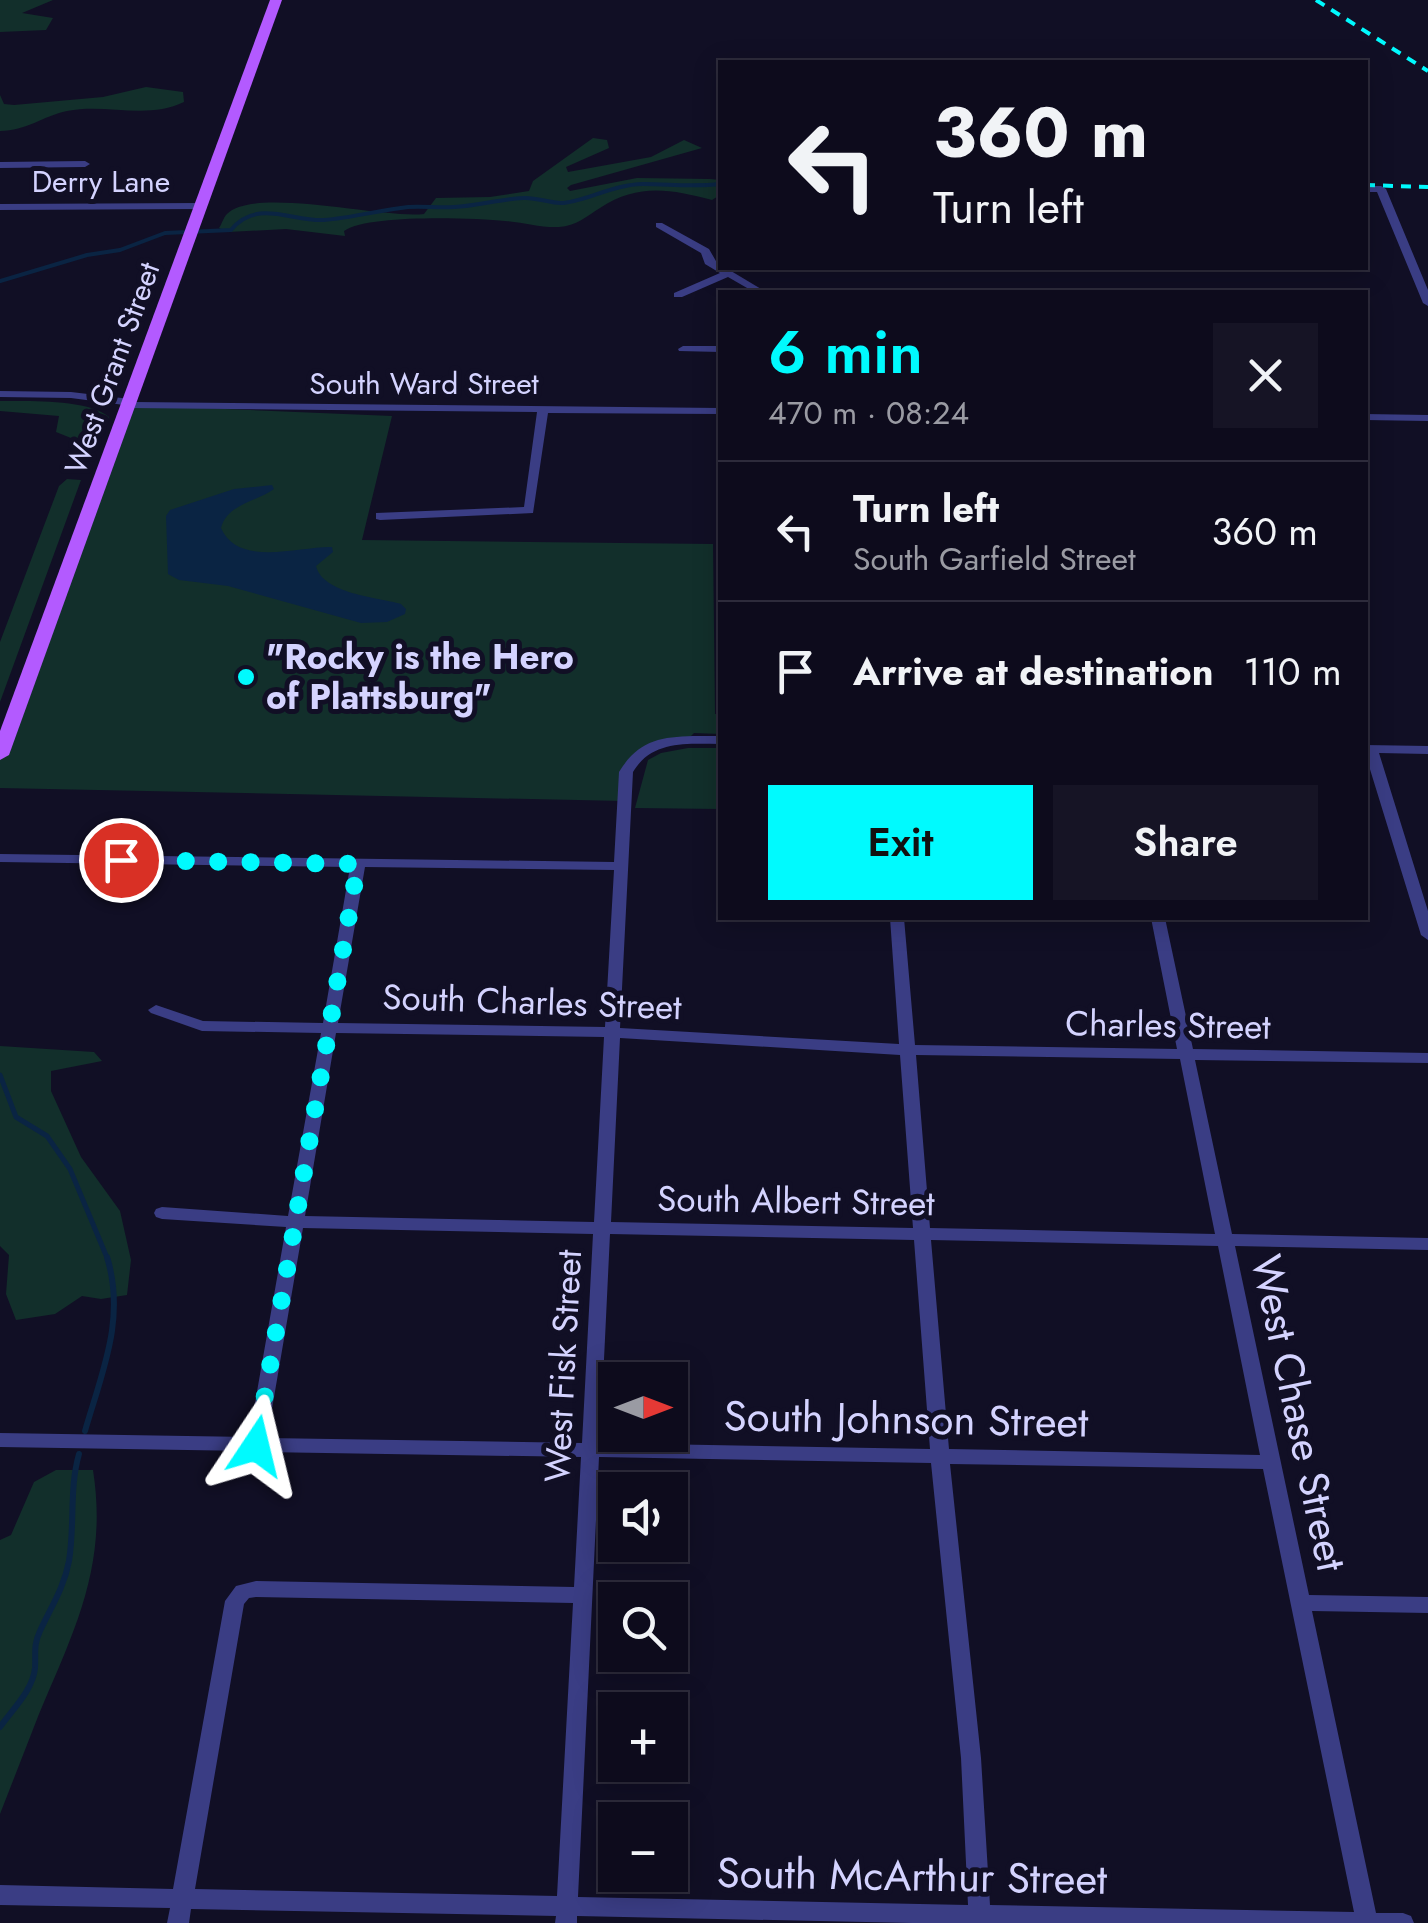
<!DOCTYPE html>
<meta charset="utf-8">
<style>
:root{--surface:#0d0b1c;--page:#161425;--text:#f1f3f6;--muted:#9a9ba3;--line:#2d2b3b;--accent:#00fafe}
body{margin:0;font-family:Jost,sans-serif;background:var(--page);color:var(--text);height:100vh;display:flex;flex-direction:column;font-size:38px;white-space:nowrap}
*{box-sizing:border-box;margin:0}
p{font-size:32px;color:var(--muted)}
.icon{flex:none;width:55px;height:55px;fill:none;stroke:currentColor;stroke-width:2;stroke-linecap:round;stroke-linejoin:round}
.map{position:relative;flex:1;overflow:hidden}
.drawer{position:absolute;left:718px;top:290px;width:650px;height:630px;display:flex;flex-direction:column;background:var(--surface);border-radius:0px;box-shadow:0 5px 25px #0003,0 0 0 2px var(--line)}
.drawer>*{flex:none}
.guide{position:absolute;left:718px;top:60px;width:650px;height:210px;border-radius:0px;box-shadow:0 5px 25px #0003,0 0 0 2px var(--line);background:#0d0b1c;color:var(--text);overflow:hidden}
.needle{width:65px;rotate:90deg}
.tools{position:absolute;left:598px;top:1362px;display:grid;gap:20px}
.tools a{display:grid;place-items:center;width:90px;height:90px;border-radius:0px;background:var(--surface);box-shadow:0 5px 25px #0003,0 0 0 2px var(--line);font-size:50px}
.pin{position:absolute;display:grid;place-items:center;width:85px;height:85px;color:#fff;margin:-42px;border:5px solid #fff;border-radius:50%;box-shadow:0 2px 10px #0007}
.me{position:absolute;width:110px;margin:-55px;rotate:10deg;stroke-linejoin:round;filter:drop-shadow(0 0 8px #0008)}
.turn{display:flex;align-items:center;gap:35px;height:210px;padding:0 50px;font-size:45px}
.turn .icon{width:130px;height:130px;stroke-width:2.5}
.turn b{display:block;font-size:70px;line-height:85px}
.round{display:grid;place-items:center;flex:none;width:105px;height:105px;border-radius:0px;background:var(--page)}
.head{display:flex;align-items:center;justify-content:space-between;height:170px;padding:0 50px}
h1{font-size:60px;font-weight:600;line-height:75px;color:var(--accent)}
.primary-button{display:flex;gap:20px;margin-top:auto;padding:20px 50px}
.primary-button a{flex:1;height:115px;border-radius:0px;background:var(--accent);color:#111;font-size:40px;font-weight:600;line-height:115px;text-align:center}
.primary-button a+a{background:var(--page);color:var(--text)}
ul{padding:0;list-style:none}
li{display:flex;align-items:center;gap:30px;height:140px;padding:0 50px;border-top:2px solid var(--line)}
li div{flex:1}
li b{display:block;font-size:38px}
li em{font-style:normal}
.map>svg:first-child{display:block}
.green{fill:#122f2b}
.water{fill:#0a2443}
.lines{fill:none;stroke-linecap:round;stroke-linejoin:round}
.stream-far2{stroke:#0a2443;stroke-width:4}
.stream-far1{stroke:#0a2443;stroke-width:5}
.stream{stroke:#0a2443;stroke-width:6}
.minor{fill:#3a3d84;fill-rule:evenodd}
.major{fill:#b35aff;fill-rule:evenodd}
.rail{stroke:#00fafe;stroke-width:4;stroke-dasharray:10 8;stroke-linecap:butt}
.route{stroke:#00fafe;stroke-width:18;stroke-dasharray:0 32.4}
.poi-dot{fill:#00fafe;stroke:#110f25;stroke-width:4}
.labels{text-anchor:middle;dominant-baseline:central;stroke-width:10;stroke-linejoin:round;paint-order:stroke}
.far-street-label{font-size:30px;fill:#d4d3ff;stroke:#110f25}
.poi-label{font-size:35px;font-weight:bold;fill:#d4d3ff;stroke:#110f25;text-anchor:start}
.street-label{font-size:35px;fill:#d4d3ff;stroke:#110f25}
.near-street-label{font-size:42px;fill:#d4d3ff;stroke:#110f25}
</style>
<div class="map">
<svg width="1428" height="1923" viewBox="0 0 1428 1923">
<rect width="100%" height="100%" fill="#110f25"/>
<!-- green -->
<path class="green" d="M0 0H53L22 13 53 18 46 30 0 32Z
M146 87 183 92 184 102C147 120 106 103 67 111 43 116 26 131 0 131V95L4 104 14 105 103 97Z
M593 138 607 140 609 148 566 167 568 172 651 157 684 140 702 148 571 185 567 188 570 191 637 178 710 179 720 180V195L712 200C670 189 638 183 600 208 587 216 576 226 559 227 541 228 524 222 505 221 472 218 369 214 344 231L345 236 286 229 228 232 219 228C222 224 223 218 227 214 254 186 383 219 424 214L436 198 490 197 529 191 533 181Z
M0 401C28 401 89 399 109 417L100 437 76 440 56 432 59 416 0 411Z
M129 405 392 416 362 540 713 544 715 714H720V734L694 733 687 740 637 754 624 801 0 788V755Z
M67 479 81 480 0 702V642L59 486Z
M688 748H720V809L635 808 648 760 661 753Z
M0 1046 94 1052 102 1061 51 1071V1091L81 1157 120 1211 131 1260 127 1295 101 1299 82 1296 55 1314 16 1320 6 1294 9 1255 0 1246Z
M56 1470H93C108 1565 75 1629 39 1714 26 1747 13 1781 0 1814V1540L11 1535 34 1482Z"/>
<!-- water -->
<path class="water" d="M272 485 274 489C256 502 227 504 221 528 238 568 300 546 332 547L333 552 316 566C323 594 377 597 401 604L406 609 405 614 387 622 361 623 228 586 179 580 168 574 166 516 170 510 234 489Z"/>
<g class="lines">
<!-- stream-far2 -->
<path class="stream-far2" d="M0 281 87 255 120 250 165 233 231 230C256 198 293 222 324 220 352 218 380 210 408 207 423 206 439 208 454 207 477 206 500 199 523 198 536 197 549 203 561 203 581 203 614 184 643 184 669 184 693 187 720 184"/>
<!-- stream-far1 -->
<path class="stream-far1" d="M0 1075 16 1117 47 1136 70 1169 108 1260"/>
<!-- stream -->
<path class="stream" d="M85 1431C102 1372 126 1319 107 1257
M0 1727C12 1710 33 1690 35 1668 36 1653 33 1646 40 1631 51 1607 64 1588 69 1561 75 1524 69 1489 79 1454"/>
<!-- minor -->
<path class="minor" d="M1136 58 1139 59 1140 62H1132Z
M0 162 85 161 90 164 85 167 0 168Z
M1365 186H1381L1386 189 1428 290V306L1423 303 1377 192H1365Z
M0 204 201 203 206 206 201 209 0 210Z
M656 223H662L709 249 720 268H726L766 292H754L728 277 682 297H674V293L720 273 705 264 701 253 656 227Z
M683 346H720V352L679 351 678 349Z
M0 391 71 392 130 399 135 402 720 408V414L548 413 533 513 380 520 376 519V513L524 507 537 412 129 408 124 405 71 398 0 397Z
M1365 414 1428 415V421L1365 420Z
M693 736H720V744C687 744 652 740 633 772L620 1028 899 1044 890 918H904L915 1045 1177 1049 1151 918H1165L1193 1049 1428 1053V1063L1195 1060 1232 1234 1428 1238V1250L1235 1246 1309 1595 1428 1597V1613L1312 1611 1376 1913H1403L1411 1916 1414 1923H912L577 1916V1923H555L556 1916 191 1909 189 1923H167L170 1908 0 1905V1885L173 1889 225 1601 236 1586 256 1581 574 1587 581 1457 263 1452 256 1454 249 1451 0 1447V1433L249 1437 286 1227 162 1219 156 1217 154 1213 156 1209 162 1207 288 1216 321 1033 202 1031 151 1013 148 1010 156 1005 203 1021 323 1023 350 867 0 862V854L614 862 619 772C638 741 659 737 693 736ZM365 867 614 870 605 1027 338 1023ZM336 1033 604 1037 594 1222 305 1216ZM620 1038 900 1055 913 1228 611 1222ZM916 1055 1180 1059 1215 1234 930 1228ZM303 1228 593 1234 582 1443 267 1438ZM610 1234 914 1240 930 1449 600 1443ZM931 1240 1218 1246 1260 1455 949 1449ZM599 1457 931 1463 961 1758 968 1905 578 1897ZM950 1464 1263 1469 1354 1912 990 1905 981 1758ZM256 1597 573 1603 557 1896 195 1889 244 1604 249 1598Z
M1365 745 1428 746V754L1379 753 1428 911V940L1421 935 1365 753Z"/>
<!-- major -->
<path class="major" d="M270 0H282L9 755 0 760V731Z"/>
<!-- rail -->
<path class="rail" d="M1316 0 1428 71
M1365 185 1428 187"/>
</g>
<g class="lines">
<!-- route -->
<path class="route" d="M121 860 358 864 256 1446"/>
</g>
<!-- markers -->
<circle class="poi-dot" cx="246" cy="677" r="10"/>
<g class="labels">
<!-- far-street labels -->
<g class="far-street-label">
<text x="101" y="181">Derry Lane</text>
<text transform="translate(112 368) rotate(-70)">West Grant Street</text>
<text x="424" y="383">South Ward Street</text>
</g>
<!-- poi labels -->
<g class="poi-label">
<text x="266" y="657">"Rocky is the Hero<tspan x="266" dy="40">of Plattsburg"</tspan></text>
</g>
<!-- street labels -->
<g class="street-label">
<text transform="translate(532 1002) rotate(2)">South Charles Street</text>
<text transform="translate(1168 1025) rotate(1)">Charles Street</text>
<text transform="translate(796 1201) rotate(1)">South Albert Street</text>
<text transform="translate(563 1366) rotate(-87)">West Fisk Street</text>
</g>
<!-- near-street labels -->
<g class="near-street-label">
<text transform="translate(1299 1413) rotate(78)">West Chase Street</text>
<text transform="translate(906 1419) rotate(1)">South Johnson Street</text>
<text transform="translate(912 1876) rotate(1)">South McArthur Street</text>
</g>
</g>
</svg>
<div class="tools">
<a><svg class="needle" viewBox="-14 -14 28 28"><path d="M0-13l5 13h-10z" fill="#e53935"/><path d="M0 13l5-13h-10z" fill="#9a9ba3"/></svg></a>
<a><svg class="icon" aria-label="sound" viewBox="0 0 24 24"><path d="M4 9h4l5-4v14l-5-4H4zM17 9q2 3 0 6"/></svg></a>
<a><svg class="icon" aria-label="search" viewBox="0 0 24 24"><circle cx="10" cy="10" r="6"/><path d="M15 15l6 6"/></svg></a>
<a>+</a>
<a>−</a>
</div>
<div class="pin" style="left:121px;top:860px;background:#d93025"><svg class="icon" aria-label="arrive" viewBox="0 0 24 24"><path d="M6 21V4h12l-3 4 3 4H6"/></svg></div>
<svg class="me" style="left:256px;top:1446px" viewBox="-20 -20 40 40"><path d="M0-17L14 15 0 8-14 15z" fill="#00fafe" stroke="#fff" stroke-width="4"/></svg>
<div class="guide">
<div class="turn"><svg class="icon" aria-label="left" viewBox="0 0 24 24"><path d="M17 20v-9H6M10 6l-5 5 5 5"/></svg><div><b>360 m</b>Turn left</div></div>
</div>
<section class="drawer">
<div class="head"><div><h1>6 min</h1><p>470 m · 08:24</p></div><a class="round"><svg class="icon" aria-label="close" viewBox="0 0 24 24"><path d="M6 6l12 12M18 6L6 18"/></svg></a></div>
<ul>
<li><svg class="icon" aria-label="left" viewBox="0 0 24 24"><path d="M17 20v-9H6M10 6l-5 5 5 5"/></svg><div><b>Turn left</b><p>South Garfield Street</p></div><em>360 m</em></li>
<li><svg class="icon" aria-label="arrive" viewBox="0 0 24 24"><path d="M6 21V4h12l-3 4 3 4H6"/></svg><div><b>Arrive at destination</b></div><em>110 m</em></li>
</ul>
<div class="primary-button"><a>Exit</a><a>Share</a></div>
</section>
</div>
